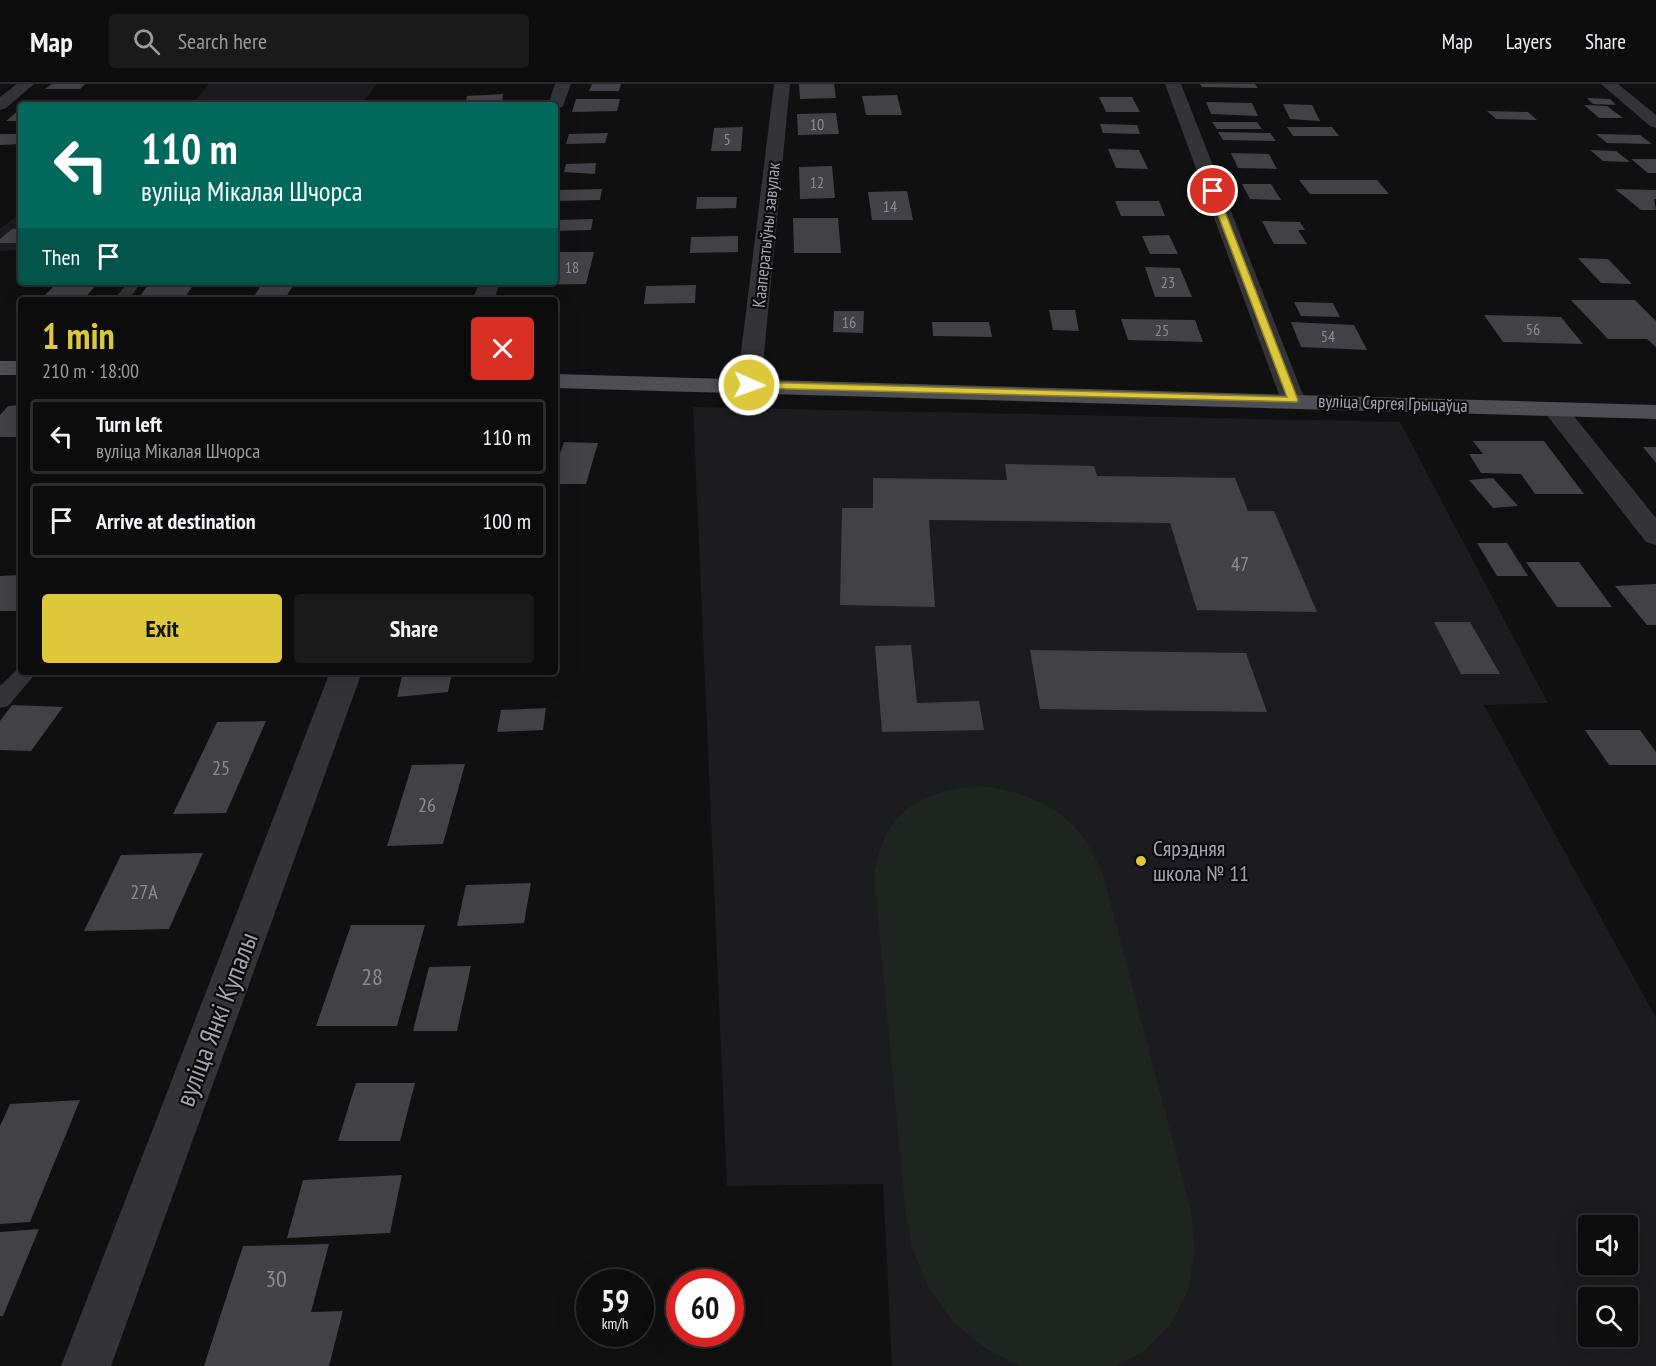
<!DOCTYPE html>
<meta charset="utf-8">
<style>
:root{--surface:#0c0c0d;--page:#1a1a1b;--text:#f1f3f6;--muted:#9a9b9d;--line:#2c2c2e;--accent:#ddc83c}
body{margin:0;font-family:"PT Sans Narrow",sans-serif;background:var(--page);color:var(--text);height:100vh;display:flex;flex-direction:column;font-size:22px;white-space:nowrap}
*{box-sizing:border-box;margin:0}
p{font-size:20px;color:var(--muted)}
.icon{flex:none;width:33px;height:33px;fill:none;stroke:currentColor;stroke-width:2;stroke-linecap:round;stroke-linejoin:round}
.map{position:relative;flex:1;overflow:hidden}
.drawer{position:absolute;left:18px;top:213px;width:540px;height:378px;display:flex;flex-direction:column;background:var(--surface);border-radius:6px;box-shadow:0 6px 24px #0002,0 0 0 2px var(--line)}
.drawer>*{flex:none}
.top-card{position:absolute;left:18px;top:18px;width:540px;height:183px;border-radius:6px;box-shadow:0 6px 24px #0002,0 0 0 2px var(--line);background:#00695c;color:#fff;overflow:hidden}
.buttons{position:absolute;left:1578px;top:1131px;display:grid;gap:12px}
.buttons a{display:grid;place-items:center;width:60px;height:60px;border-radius:6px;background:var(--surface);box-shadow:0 6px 24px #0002,0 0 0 2px var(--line);font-size:30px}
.speed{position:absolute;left:576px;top:1185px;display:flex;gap:12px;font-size:30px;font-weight:700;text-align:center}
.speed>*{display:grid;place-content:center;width:78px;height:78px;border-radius:50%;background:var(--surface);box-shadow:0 6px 24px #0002,0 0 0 2px var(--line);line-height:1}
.speed small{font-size:15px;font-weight:400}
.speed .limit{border:9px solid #d22;background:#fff;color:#111}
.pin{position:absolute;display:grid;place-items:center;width:51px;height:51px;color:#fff;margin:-26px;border:3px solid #fff;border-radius:50%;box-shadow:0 2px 6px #0007}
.me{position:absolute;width:66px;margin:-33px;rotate:92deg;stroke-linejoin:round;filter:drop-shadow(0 0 4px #0008)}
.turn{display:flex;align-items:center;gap:21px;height:126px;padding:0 24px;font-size:27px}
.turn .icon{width:78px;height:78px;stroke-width:2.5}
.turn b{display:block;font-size:42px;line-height:51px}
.then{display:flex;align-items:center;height:57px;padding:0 24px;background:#0003;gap:12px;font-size:22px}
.round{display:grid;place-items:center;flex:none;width:63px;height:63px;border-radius:6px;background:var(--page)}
.overview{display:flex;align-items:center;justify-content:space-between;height:102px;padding:0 24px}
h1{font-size:36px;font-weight:700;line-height:45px;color:var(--accent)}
.action{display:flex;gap:12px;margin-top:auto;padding:12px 24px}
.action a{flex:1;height:69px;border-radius:6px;background:var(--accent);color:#111;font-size:24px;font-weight:700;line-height:69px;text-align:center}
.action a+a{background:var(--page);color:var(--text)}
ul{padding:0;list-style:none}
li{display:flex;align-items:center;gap:18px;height:75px;margin:0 12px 9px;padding:0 12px;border:3px solid var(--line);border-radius:6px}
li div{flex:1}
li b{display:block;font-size:22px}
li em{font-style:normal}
header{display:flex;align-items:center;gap:36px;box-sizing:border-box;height:84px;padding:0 30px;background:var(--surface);border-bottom:2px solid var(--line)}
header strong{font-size:28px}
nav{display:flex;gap:33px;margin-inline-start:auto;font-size:21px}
.search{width:420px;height:54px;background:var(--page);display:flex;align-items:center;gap:15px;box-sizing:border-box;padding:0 21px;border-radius:6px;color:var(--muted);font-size:22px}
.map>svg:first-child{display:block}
.built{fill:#1c1c1e;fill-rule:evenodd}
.green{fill:#1f2521}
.building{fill:#424246}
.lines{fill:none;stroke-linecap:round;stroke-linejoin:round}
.service{fill:#343338;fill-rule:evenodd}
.minor{fill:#343338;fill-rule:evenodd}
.primary{fill:#4e4e54;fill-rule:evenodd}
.route{fill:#ddc83c;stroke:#908227;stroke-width:1.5}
.poi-dot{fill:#ddc83c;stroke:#0b0b0c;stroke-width:2}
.labels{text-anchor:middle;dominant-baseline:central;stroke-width:4.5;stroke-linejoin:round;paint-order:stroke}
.far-number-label{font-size:16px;fill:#8b8c96}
.far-street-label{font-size:18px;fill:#a3a4b0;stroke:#0b0b0c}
.number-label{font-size:20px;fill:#8b8c96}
.poi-label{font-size:22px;fill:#a3a4b0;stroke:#0b0b0c;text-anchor:start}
.near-number-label{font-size:24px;fill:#8b8c96}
.near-street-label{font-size:27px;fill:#a3a4b0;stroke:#0b0b0c}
</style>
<header>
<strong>Map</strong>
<div class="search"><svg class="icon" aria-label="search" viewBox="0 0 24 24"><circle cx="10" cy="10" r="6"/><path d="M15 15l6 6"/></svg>Search here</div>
<nav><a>Map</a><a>Layers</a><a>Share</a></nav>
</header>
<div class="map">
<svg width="1656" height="1282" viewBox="0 0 1656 1282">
<rect width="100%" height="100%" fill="#101011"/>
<!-- built -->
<path class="built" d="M209 0H377L360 21H191Z
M21 128V166L0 167V145Z
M693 323 1400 338 1548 619 1484 621 1656 934V1282H892L883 1100 727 1102ZM1588 1142H1628V1180H1588ZM1588 1214H1628V1252H1588Z"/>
<!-- green -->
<path class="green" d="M979 702C1042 709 1082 733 1104 794L1191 1127 1195 1167 1188 1206 1170 1241 1143 1268 1116 1282H1020L988 1266 954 1239 928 1203 912 1164 905 1124 874 792C883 728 918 708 979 702Z"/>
<!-- building -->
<path class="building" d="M52 0H85L80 5H45Z
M592 0H621L619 7H589Z
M799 0H834L836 14 800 15Z
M1200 0H1255L1258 4 1202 3Z
M503 10 502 19 465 21 467 12Z
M897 11 902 31H866L862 12Z
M1099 13H1132L1140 28H1106Z
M1587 14 1610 15 1616 21 1593 20Z
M576 15H620L617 27 572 28Z
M1206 18 1252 19 1258 32 1211 30Z
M1283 20 1312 21 1320 37 1290 35Z
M1584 21 1607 22 1623 34H1599Z
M19 26H21V37H6Z
M1487 27 1528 28 1537 36 1496 35Z
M836 29 839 50 798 51 797 30Z
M1212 38H1257L1262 45H1217Z
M1100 40 1137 41 1140 50 1103 49Z
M743 43 741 67H711L714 44Z
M1287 43H1332L1339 52H1293Z
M1218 48 1270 49 1276 57 1223 56Z
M608 49 605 59 566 60 569 50Z
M0 50H21V60L0 61Z
M1596 50 1640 51 1652 60 1607 59Z
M1108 65 1139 66 1148 85 1116 84Z
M1590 66 1616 67 1630 78 1603 77Z
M1231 69 1269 70 1277 85 1238 84Z
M1631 75H1656V89H1648Z
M596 79 595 90 564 88 566 80Z
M832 82 835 114 800 115 799 83Z
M1299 96H1377L1389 110H1310Z
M1242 100H1271L1281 116 1250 115Z
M602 105 600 116 555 117 557 106Z
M1615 105 1656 106V115H1654L1656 126H1641Z
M907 107 913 136H872L868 108Z
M697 113H737L736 124 696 125Z
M1115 117H1159L1165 132H1121Z
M793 134H838L841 169H794Z
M593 135 591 146 555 147V136Z
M1262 137 1300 138 1305 146H1298L1307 160H1274Z
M12 145H21V159H0V155Z
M1169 151 1178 170H1150L1142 152Z
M738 152V168L690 169 691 153Z
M555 168H594L586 200 525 201 526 198H555Z
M1578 174 1608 175 1632 200 1601 199Z
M1145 183 1180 184 1192 213H1155Z
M263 198H295L286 213 253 214Z
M194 200 185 213 138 215 148 201Z
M96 201 84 215 40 216 54 202Z
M696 201 695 219 644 220 646 202Z
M1571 216H1635L1656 237V263L1647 255H1608Z
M1294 218 1333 219 1340 233 1301 232Z
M1049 226H1075L1079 247 1053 246Z
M834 227H864L863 249 833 248Z
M1484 231 1561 233 1583 260 1503 258Z
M1121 235 1195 236 1203 258 1128 256Z
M932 238H989L992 253 933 252Z
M1291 238 1354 241 1367 266 1301 263Z
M21 321V353H0V331L8 322Z
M1473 357H1544L1584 410H1535L1521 390 1481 389 1469 370H1483Z
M564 358 598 359 586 400H555V384Z
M1643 363H1656V379Z
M1005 380 1094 382 1097 392 1235 394 1248 427H1274L1317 528 1197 526 1170 439 929 436 935 523 840 521 842 424H873V394L1007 396Z
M1493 394 1518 422 1493 424 1469 396Z
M1477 459H1507L1528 492H1497Z
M1526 478H1579L1612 523H1557Z
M21 491V527H0V492Z
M1656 500V541H1647L1615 502Z
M1434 538H1470L1500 590H1461Z
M911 561 917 619 979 617 984 646 882 648 875 562Z
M1030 566 1246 569 1267 628 1040 625Z
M403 588H452L448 608 397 613Z
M12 621 63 623 31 667 0 666V637Z
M546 624 543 646 497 648 501 626Z
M266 637 226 729 173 730 217 638Z
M1585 646H1640L1656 668V681H1609Z
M465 680 443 760 387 762 412 681Z
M203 769 169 845 84 847 121 771Z
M531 799 524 839 457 842 466 801Z
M351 841H425L397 942H316Z
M471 882 457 947H413L429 883Z
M356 999H415L400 1057H338Z
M80 1016 30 1138 0 1140V1042L10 1020Z
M402 1091 390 1149 287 1154 303 1096Z
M39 1145 3 1232H0V1148Z
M329 1160 311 1228 343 1227 329 1282H204L243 1162Z"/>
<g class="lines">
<!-- service -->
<path class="service" d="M128 198H142L128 216H114Z
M21 582V588H37L8 622 0 624V602Z"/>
<!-- minor -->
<path class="minor" d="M17 0H34L6 24 0 26V13Z
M555 0H571L563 22 555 27V21H548Z
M774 0H790L761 301 757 306 749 308 741 306 737 301Z
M1165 0H1181L1305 316 1301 321 1293 323 1285 321 1281 316Z
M1601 0H1618L1656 31V44L1650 42Z
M480 198H500L494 216H472Z
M1555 318 1564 320 1656 434V461L1646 458 1546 330 1543 325 1546 320Z
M330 588H362L111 1282H61Z"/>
<!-- primary -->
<path class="primary" d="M0 277H21V291H0Z
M555 290 1656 321V335L555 304Z"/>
</g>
<!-- route -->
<path class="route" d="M1213 105 1217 107 1298 316 1297 318 749 304 744 301 749 298 1287 313 1209 107Z"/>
<!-- markers -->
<circle class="poi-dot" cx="1141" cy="777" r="6"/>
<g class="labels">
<!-- far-number labels -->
<g class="far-number-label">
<text x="817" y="40">10</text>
<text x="727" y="55">5</text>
<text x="817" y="98">12</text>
<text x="890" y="122">14</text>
<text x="572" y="183">18</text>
<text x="1168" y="198">23</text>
<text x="849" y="238">16</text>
<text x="1533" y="245">56</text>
<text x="1162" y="246">25</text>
<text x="1328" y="252">54</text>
</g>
<!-- far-street labels -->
<g class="far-street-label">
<text transform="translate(766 151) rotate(-84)">Кааператыўны завулак</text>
<text transform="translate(1393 319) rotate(2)">вуліца Сяргея Грыцаўца</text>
</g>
<!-- number labels -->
<g class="number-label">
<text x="1240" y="480">47</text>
<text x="221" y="684">25</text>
<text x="427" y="721">26</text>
<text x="144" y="808">27А</text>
</g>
<!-- poi labels -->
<g class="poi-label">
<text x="1153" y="764">Сярэдняя<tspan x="1153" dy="25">школа № 11</tspan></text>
</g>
<!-- near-number labels -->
<g class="near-number-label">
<text x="372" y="892">28</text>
<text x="276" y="1194">30</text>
</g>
<!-- near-street labels -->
<g class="near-street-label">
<text transform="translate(216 935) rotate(-69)">вуліца Янкі Купалы</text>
</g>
</g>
</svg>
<div class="buttons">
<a><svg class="icon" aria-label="sound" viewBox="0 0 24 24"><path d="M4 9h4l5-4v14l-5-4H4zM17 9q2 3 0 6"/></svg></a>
<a><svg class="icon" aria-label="search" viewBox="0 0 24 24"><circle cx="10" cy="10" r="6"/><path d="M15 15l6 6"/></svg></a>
</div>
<div class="speed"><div>59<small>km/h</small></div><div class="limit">60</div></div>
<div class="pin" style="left:1213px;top:107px;background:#d93025"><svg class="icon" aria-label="arrive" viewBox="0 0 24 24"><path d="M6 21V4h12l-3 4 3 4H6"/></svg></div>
<svg class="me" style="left:749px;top:301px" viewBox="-20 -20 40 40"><circle r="17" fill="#ddc83c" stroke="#fff" stroke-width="3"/><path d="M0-11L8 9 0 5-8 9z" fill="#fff"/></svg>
<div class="top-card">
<div class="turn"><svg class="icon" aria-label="left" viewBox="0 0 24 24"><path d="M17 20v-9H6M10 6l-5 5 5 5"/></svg><div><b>110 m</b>вуліца Мікалая Шчорса</div></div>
<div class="then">Then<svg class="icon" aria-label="arrive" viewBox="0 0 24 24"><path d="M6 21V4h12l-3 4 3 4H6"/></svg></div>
</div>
<section class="drawer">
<div class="overview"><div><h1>1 min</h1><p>210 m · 18:00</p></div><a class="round" style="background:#d93025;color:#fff"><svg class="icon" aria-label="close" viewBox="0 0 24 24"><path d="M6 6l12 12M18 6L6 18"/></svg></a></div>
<ul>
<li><svg class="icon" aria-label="left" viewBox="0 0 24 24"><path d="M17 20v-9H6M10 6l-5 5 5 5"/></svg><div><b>Turn left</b><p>вуліца Мікалая Шчорса</p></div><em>110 m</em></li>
<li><svg class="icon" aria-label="arrive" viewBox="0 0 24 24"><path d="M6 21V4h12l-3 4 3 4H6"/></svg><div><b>Arrive at destination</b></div><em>100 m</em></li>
</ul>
<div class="action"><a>Exit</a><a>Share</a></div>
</section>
</div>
